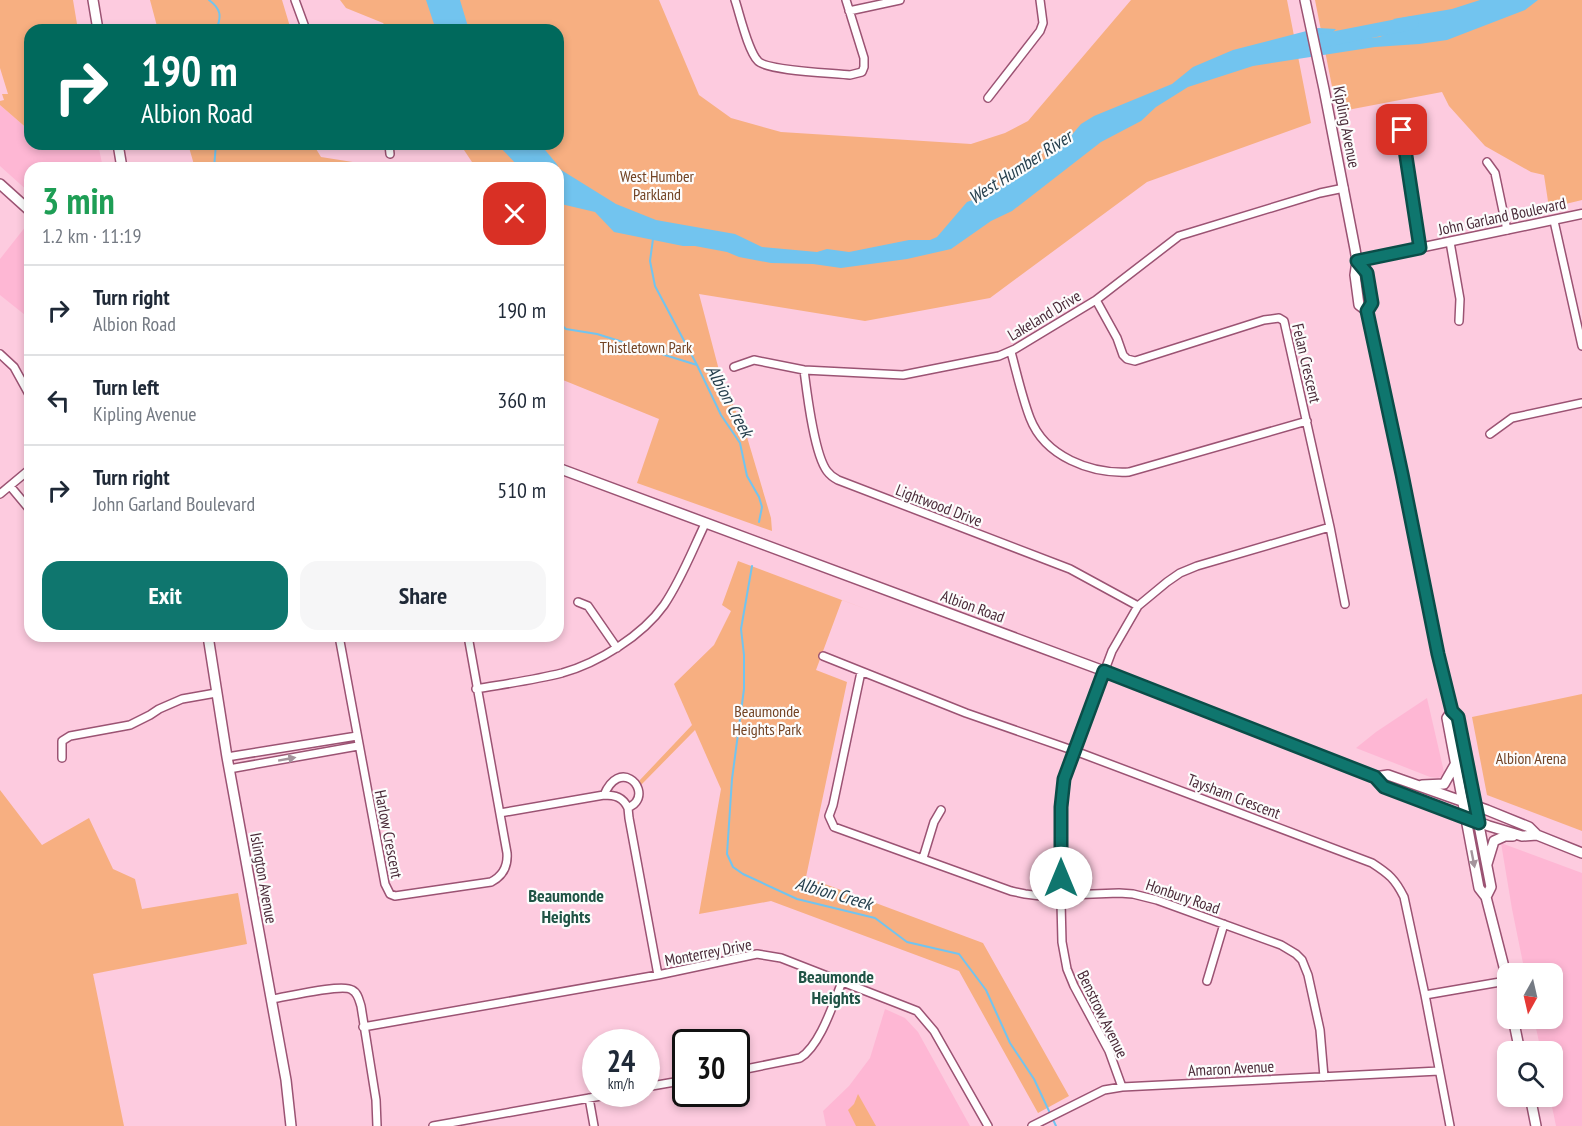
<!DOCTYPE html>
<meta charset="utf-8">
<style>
:root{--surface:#fff;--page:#f6f6f7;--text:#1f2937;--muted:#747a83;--line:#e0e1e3;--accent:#0f766e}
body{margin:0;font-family:"PT Sans Narrow",sans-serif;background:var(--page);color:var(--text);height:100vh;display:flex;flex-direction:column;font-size:22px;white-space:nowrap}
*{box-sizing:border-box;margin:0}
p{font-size:20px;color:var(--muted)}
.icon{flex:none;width:33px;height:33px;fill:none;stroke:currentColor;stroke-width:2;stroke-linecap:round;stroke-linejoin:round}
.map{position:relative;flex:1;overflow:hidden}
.drawer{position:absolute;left:24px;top:162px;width:540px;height:480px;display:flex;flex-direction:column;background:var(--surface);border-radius:18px;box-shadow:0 3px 9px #0003}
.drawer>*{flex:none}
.banner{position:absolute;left:24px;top:24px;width:540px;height:126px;border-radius:18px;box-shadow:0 3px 9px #0003;background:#00695c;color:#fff;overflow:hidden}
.needle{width:39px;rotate:188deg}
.fabs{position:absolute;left:1497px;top:963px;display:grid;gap:12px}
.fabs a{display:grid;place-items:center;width:66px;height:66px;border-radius:12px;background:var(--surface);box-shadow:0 3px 9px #0003;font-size:30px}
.speed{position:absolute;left:582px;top:1029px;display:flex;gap:12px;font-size:30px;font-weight:700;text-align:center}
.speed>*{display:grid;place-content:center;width:78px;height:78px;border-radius:50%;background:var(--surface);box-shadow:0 3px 9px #0003;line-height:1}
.speed small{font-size:15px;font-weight:400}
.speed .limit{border:3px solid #111;border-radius:9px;background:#fff;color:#111}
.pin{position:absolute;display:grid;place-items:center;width:51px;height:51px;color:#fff;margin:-26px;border-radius:12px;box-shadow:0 3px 9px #0006}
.me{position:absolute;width:66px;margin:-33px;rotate:0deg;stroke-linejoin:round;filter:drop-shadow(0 0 4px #0008)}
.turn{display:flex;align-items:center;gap:21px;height:126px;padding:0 18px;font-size:27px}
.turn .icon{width:78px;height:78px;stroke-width:2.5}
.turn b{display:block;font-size:42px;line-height:51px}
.round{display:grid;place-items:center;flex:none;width:63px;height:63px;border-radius:18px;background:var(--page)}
.summary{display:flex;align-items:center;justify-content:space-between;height:102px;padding:0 18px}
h1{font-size:36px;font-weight:700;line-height:45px;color:#1e9e55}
.action{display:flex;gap:12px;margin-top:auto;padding:12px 18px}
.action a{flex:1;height:69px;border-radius:18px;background:var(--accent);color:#fff;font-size:24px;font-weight:700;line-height:69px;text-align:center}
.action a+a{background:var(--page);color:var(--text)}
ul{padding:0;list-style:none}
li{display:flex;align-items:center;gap:18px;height:90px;padding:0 18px;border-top:2px solid var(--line)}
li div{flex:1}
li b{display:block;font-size:22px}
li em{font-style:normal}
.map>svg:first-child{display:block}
.built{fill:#feb7d4}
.green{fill:#f7af81}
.water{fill:#72c4ef}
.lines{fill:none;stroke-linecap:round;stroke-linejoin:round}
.stream{stroke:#72c4ef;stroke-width:2}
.river{stroke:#72c4ef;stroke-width:14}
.minor-casing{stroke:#9b5373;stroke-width:10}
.tertiary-casing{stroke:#9b5373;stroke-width:11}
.secondary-casing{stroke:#9b5373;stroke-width:12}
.minor{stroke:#fff;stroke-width:7}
.tertiary{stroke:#fff;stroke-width:8}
.secondary{stroke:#fff;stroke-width:9}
.oneway{fill:#a4949c}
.route-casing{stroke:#0a4d48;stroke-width:15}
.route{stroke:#0f766e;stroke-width:10}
.labels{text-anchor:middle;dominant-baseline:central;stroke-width:4.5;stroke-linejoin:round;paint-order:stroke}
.street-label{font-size:16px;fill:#4a2a38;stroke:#fcfcfc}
.park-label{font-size:16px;fill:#724324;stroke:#fcfcfc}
.water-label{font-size:18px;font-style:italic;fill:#27404e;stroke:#fcfcfc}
.neighbourhood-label{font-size:18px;font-weight:bold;fill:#1f5345;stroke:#fcfcfc}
</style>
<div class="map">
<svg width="1582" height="1126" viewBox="0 0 1582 1126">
<rect width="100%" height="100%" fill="#fdcbdf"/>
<!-- built -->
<path class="built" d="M0 105 30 131V144H45L49 148 73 144H98L103 168H30V193L0 166Z
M26 226 30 230V319L0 295V259Z
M1427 698 1444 772 1442 776 1438 778 1430 777 1356 748 1376 732Z
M1501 843 1582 873V1126H1556L1550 1097 1552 1096V1052L1541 1051 1534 1019 1552 1018V974L1525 973 1512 909Z
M885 1009 905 1018 918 1032 970 1126H826L823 1111 849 1086 870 1058Z"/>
<!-- green -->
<path class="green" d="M0 0H73L78 30H30V131L0 105V101L4 100 2 94H8L0 68Z
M150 0H282L291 30H158Z
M340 0H659L699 95 731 118 781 132 971 144 1005 133 1028 121 1131 0H1287L1311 123 1147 182 990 298 865 321 699 294 720 374 747 437 771 518 772 531 637 483 659 419 558 378V168H476L460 144H558V30H389L383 23 346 8Z
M1315 0H1582V200L1549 208 1544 175 1531 172 1485 146 1449 106 1442 92 1337 112Z
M188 144H313L321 157 378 166 397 168H195Z
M738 561 871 611 842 600 816 670 847 682 806 877 983 943 1069 1096 1038 1113 959 971 771 901 699 914 721 789 695 730 641 785 639 781 692 725 674 684 714 645 731 611 722 605Z
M1582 694V831L1487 795 1472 717Z
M0 790 42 845 89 818 113 869 135 879 142 909 238 893 247 944 93 974 124 1126H0Z
M858 1094 876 1126H856L848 1110 854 1104Z"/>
<!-- water -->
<path class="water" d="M426 0H460L469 30H436Z
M1480 0H1538L1525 10 1447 40 1419 44 1375 47 1253 66 1188 87 1156 107 1141 121 1101 142 1012 211 991 221 951 249 907 259 841 268 813 264 771 263 739 257 727 252 695 246H683L614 232 595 212 561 204 558 202V168L616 204 656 220 735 234 762 247 817 252 827 249 849 252 909 240H930L937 237 967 202 983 196 1034 168 1064 144 1081 124 1094 116 1172 84 1193 67 1233 50 1318 28 1336 29 1326 39 1337 41 1380 37 1395 29 1397 22 1393 19 1452 9Z
M497 144H531L558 168H520Z"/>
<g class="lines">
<!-- stream -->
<path class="stream" d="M209 0C221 9 222 16 216 30
M214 168 216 144
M653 239 650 261 655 286 697 365 721 415 740 443 747 476 759 497 762 507 759 522
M558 322 566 329 597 334 697 365
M752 566 741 629 744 655V689L732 779 727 854 733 867 743 874 797 899 875 918 907 942 959 954 986 990 1010 1043 1034 1079 1056 1126"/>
<!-- river -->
<path class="river" d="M1310 43 1412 23
M531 144 551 168"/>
<defs>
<path id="minor" d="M295 0 306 30
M735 0C740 15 748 51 758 61 767 71 834 73 850 75L862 72 864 67V58L846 0
M849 11 900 0
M988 98 1040 31 1043 23 1040 0
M1402 130 1420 248
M389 144 390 154
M1487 162 1495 173 1507 230
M1554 221 1582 346
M1450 242 1460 299 1459 321
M1096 300 1117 338 1123 355 1127 359 1135 361 1264 320 1279 318 1284 321 1330 527 1345 604
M1011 352C1017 374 1022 397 1030 418 1045 457 1091 474 1129 472L1307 421
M0 354 14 367 30 396
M734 367 754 360 804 370 903 375 999 356 1015 349 1096 300 1179 236 1320 193 1344 188
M804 370C807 393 814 454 827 471 830 475 834 478 838 480L1070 569 1138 606
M1490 434 1512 418 1582 403
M10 486 30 510
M0 494 30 469
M578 602 588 606 617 648
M339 636 385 884 390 894 395 896 491 882C503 876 508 866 507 853L468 636
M823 656 966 713 1075 751 1372 863C1389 874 1395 879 1404 897L1425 995 1450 1126
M861 672 833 805 829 816 834 827 1011 891 1025 894 1041 896 1119 893 1133 894 1157 900 1281 945 1296 954 1302 960 1308 975 1320 1030 1324 1077
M476 689C505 684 534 680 562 673 598 663 642 636 664 605 681 580 692 551 705 524
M227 757 357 736
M62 758V741L70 736 130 725 150 715 159 709 182 699 216 693
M229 769 358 746
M604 795C615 795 623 797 628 808
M500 813 604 795C619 759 648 786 636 802 634 805 631 806 628 808L629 818 658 975
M923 858 934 822 941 810
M1207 981 1224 924
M1425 995 1506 981
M272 999C286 997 343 983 352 990 358 993 359 1000 361 1006L376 1100 377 1126
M363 1027 658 975 757 954 781 958 917 1011 934 1031 988 1126
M736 1071 800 1058C820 1046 833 1004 842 982
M646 1087 686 1080
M1122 1087 1109 1051 1074 986 1067 969 1062 942 1060 862 1061 807 1064 779 1112 651 1138 606 1167 582 1180 573 1197 566 1330 527
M589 1098 594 1126
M433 1126 612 1094
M1032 1126 1104 1090 1122 1087 1439 1071"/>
<path id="tertiary" d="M1357 261 1582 214"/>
<path id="secondary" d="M93 0 98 30
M1305 0 1324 89 1355 249 1357 261 1355 275 1359 305 1367 311 1402 474 1438 654 1452 711 1458 717 1491 887 1486 897
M118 144 122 168
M0 184 30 211
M1357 261 1367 273 1372 303 1367 311
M558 468 1104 671 1375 777 1384 787 1489 826 1522 836 1537 835
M208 636 227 757 286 1080 291 1126
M1452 711 1447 718 1479 888 1486 897 1504 967 1508 990
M1375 777 1388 775 1487 810 1529 827 1537 835 1582 853
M1422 785 1444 784 1456 763
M1487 864 1494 841 1505 836H1513
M1513 1018 1520 1052
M1530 1096 1536 1126"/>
</defs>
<!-- minor casing -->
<use href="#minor" class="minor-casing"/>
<!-- tertiary casing -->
<use href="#tertiary" class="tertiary-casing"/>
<!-- secondary casing -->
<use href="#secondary" class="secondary-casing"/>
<!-- minor -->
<use href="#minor" class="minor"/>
<!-- tertiary -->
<use href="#tertiary" class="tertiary"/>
<!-- secondary -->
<use href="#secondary" class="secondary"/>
</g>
<!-- one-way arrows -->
<defs><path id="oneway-solid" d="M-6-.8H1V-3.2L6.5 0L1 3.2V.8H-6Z" transform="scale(1.5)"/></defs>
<g class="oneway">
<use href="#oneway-solid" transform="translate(287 759) rotate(-10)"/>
<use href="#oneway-solid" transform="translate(1473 859) rotate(79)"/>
</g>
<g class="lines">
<defs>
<path id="route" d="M1061 878V807L1064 779 1104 671 1375 777 1384 787 1479 823 1458 717 1452 711 1438 654 1402 474 1367 311 1372 303 1367 273 1357 261 1420 248 1402 130"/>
</defs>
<!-- route casing -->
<use href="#route" class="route-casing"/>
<!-- route -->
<use href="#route" class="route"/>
</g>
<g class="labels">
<!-- street labels -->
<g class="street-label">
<text transform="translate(1347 127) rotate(79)">Kipling Avenue</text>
<text transform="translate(1502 216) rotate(-12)">John Garland Boulevard</text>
<text transform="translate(1044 315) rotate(-31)">Lakeland Drive</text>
<text transform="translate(1307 363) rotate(77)">Felan Crescent</text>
<text transform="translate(939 505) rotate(21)">Lightwood Drive</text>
<text transform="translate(973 606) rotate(20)">Albion Road</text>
<text transform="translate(1234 796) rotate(21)">Taysham Crescent</text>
<text transform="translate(389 834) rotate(79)">Harlow Crescent</text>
<text transform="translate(264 878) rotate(80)">Islington Avenue</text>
<text transform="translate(1183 896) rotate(19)">Honbury Road</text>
<text transform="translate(708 952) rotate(-11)">Monterrey Drive</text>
<text transform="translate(1103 1014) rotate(64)">Benstrow Avenue</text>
<text transform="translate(1231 1068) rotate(-3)">Amaron Avenue</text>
</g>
<!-- park labels -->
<g class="park-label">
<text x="657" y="176">West Humber<tspan x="657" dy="18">Parkland</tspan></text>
<text x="646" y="347">Thistletown Park</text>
<text x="767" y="711">Beaumonde<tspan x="767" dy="18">Heights Park</tspan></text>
<text x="1531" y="758">Albion Arena</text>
</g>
<!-- water labels -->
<g class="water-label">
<text transform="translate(1020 167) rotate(-33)">West Humber River</text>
<text transform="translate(730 401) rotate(62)">Albion Creek</text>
<text transform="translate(834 893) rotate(16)">Albion Creek</text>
</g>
<!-- neighbourhood labels -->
<g class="neighbourhood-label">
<text x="566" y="895">Beaumonde<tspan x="566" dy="21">Heights</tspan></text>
<text x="836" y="976">Beaumonde<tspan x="836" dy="21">Heights</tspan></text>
</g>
</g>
</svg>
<div class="fabs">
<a><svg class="needle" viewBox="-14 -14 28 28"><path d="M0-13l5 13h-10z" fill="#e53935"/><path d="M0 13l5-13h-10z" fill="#747a83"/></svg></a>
<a><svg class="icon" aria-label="search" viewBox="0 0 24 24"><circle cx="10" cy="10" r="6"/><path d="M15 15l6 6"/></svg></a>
</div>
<div class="speed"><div>24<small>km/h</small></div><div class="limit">30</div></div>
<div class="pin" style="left:1402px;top:130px;background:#d93025"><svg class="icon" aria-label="arrive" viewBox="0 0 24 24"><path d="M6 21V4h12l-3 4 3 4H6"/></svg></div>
<svg class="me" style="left:1061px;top:878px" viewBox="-20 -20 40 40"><circle r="19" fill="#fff"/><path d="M0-13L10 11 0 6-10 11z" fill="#0f766e"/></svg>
<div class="banner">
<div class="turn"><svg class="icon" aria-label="right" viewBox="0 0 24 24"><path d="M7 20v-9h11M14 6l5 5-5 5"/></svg><div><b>190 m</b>Albion Road</div></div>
</div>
<section class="drawer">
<div class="summary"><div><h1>3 min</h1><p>1.2 km · 11:19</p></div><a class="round" style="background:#d93025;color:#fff"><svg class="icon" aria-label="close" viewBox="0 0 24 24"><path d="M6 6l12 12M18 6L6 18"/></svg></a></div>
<ul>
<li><svg class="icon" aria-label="right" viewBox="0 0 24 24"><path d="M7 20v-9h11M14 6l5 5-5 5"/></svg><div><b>Turn right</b><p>Albion Road</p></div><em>190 m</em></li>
<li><svg class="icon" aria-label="left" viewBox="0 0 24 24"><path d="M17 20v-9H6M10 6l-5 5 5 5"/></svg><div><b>Turn left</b><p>Kipling Avenue</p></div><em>360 m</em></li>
<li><svg class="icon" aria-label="right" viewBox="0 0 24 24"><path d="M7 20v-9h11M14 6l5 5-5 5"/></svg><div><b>Turn right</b><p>John Garland Boulevard</p></div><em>510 m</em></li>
</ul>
<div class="action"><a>Exit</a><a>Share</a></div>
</section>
</div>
